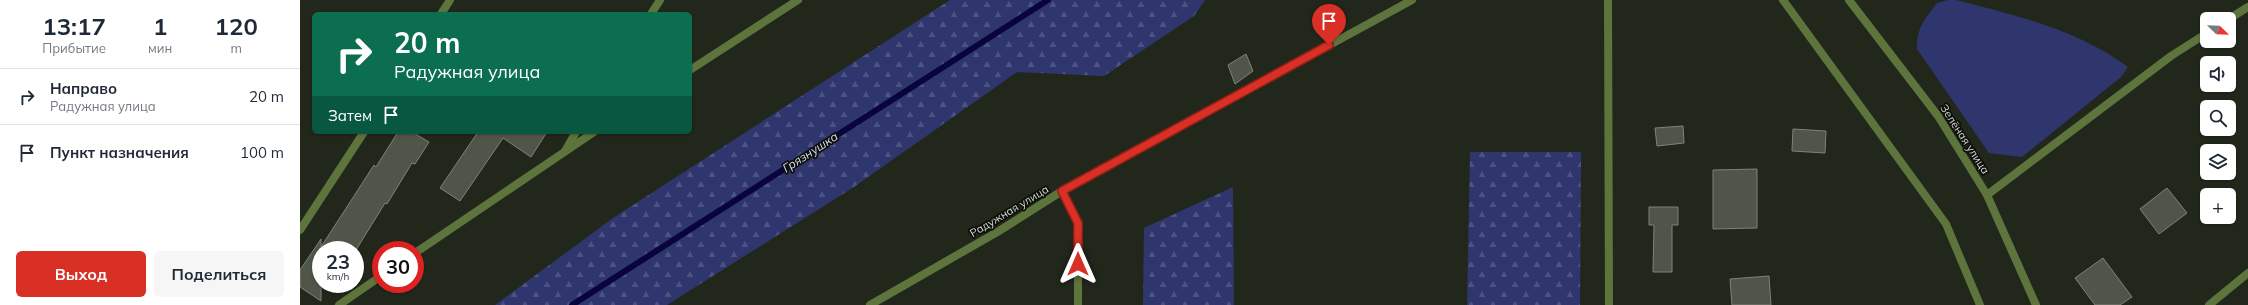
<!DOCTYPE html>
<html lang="ru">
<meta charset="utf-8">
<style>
:root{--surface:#fff;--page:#f6f6f7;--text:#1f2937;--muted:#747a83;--line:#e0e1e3;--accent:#d93025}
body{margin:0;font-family:Mulish,sans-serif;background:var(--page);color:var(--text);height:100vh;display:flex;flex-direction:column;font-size:15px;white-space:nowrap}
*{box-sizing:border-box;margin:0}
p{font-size:13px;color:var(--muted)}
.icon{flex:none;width:22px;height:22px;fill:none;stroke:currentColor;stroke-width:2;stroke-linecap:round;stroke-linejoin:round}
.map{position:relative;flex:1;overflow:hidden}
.drawer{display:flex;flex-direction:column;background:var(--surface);width:300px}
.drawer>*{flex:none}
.hud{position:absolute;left:12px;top:12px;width:380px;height:122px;border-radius:6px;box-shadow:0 1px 3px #0004;background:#0b6e4f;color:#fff;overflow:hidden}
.needle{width:26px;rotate:113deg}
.tools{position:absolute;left:1900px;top:12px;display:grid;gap:8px}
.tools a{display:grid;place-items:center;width:36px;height:36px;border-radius:6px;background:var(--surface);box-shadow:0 1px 3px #0004;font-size:20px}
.speed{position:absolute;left:12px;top:241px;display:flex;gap:8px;font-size:20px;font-weight:700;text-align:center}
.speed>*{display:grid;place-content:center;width:52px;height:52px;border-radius:50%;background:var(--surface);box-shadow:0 1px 3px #0004;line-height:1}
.speed small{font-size:10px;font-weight:400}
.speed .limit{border:6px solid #d22;background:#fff;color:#111}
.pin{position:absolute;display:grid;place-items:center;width:34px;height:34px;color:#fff;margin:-41px -17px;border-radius:50% 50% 50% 0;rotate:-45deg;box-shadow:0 0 4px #0007}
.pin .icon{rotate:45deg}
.me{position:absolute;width:44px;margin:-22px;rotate:0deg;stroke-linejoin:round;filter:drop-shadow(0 0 3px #0008)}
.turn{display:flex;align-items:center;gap:14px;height:84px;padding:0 16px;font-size:18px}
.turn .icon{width:52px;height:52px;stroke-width:2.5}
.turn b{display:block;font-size:28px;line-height:34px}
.then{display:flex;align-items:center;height:38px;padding:0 16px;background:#0003;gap:8px;font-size:15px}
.eta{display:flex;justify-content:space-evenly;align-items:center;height:68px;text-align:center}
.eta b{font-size:24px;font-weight:700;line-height:28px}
.primary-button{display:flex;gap:8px;margin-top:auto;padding:8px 16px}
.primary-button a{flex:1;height:46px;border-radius:6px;background:var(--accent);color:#fff;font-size:16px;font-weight:700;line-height:46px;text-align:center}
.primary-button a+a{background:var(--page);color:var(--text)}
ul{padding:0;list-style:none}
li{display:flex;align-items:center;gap:12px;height:56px;padding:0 16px;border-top:1px solid var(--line)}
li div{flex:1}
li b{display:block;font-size:15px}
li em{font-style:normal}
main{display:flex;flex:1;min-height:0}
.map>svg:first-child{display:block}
.forest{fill:url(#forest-firs)}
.park{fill:#2f366d}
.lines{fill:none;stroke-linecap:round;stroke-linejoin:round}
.stream{stroke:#0a043c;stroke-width:6}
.building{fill:#4f5548;stroke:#7d8476}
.lane{stroke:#5e743d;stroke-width:8}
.street{stroke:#5e743d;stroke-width:8}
.route-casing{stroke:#8d1f18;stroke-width:10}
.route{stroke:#d93025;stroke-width:7}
.labels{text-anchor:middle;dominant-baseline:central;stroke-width:3.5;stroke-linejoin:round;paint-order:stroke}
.street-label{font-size:11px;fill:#d6dad2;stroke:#0d0f0a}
.water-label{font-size:12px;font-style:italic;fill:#d8ddf3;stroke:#0d0f0a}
</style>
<main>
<section class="drawer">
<div class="eta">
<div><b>13:17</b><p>Прибытие</p></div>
<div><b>1</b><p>мин</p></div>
<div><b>120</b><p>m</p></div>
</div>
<ul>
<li><svg class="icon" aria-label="right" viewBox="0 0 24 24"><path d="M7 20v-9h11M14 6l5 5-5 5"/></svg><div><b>Направо</b><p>Радужная улица</p></div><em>20 m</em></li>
<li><svg class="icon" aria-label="arrive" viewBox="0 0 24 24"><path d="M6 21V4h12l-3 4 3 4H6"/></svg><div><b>Пункт назначения</b></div><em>100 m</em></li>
</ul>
<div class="primary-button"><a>Выход</a><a>Поделиться</a></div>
</section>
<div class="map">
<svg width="1948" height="305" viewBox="0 0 1948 305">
<defs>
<pattern id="forest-firs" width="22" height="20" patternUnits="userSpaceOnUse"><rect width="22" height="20" fill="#2f366d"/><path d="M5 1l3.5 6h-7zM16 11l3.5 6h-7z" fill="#4c5281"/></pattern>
</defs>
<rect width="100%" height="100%" fill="#22271c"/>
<!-- forest -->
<path class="forest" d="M650 0H905L894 16 804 76 717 72 554 187 367 305H195L313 218Z
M1170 152H1281L1280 305H1167Z
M933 187 934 305H843L844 228Z"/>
<!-- park -->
<path class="park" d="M1648 0H1656C1715 15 1779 30 1828 67L1821 77 1722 157 1689 153 1617 49C1617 27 1624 20 1637 3Z"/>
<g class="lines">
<!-- stream -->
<path class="stream" d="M272 305 748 0"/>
</g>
<!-- building -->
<path class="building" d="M946 54 953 71 935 84 928 65Z
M1383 126 1384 143 1357 146 1355 128Z
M1493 129 1526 131 1525 153 1492 151Z
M98 132H112L129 142 115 164 112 163 87 204 85 203 56 250H21V301L0 287V270L21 239V247L74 165 76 167Z
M178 132H247L231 157 203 138 160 201 140 188Z
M1457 169V228L1413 229V170Z
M1867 188 1887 213 1859 234 1840 209Z
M1349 207H1378V225H1372V272H1353L1354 225H1349Z
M1803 258 1832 297 1820 305H1795L1775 278Z
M1469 276 1471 305H1432L1430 279Z"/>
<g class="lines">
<!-- lane -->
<path class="lane" d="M351 14 360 0
M1929 19 1948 7
M265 151 276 132
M1687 195 1871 56 1907 33
M1909 305 1948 273"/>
<!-- street -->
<path class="street" d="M1308 0 1309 305
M1483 0 1646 224 1680 305
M1549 0 1638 116 1687 195 1736 305
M141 14 150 0
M390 70 498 0
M762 191 778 223V305
M0 230 64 132
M115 253 294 132
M39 305 81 276
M570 305 699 231 762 191 1112 0"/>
</g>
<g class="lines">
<defs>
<path id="route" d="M778 264V223L762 191 1029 45"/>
</defs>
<!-- route casing -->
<use href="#route" class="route-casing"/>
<!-- route -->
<use href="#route" class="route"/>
</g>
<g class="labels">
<!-- street labels -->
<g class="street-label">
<text transform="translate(1665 139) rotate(57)">Зелёная улица</text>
<text transform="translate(709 211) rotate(-31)">Радужная улица</text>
</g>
<!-- water labels -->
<g class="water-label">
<text transform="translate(510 152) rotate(-33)">Грязнушка</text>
</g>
</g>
</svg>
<div class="tools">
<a><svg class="needle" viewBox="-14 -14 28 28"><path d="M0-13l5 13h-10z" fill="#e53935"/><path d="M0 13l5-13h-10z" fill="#747a83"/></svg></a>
<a><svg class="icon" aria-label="sound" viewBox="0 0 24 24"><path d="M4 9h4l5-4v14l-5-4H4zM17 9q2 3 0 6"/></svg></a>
<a><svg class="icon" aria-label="search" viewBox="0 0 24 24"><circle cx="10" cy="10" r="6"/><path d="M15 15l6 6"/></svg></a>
<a><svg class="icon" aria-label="layers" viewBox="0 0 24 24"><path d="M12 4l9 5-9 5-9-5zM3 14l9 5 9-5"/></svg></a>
<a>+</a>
</div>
<div class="speed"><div>23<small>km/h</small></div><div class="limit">30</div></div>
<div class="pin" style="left:1029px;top:45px;background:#d93025"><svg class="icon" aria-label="arrive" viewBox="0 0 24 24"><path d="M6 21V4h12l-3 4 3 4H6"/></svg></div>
<svg class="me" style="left:778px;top:264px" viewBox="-20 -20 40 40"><path d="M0-17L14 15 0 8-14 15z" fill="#d93025" stroke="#fff" stroke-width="4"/></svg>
<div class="hud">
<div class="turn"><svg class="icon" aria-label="right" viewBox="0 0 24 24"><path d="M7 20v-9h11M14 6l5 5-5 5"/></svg><div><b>20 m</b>Радужная улица</div></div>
<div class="then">Затем<svg class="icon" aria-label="arrive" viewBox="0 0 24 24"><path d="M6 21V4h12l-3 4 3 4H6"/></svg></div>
</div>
</div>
</main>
